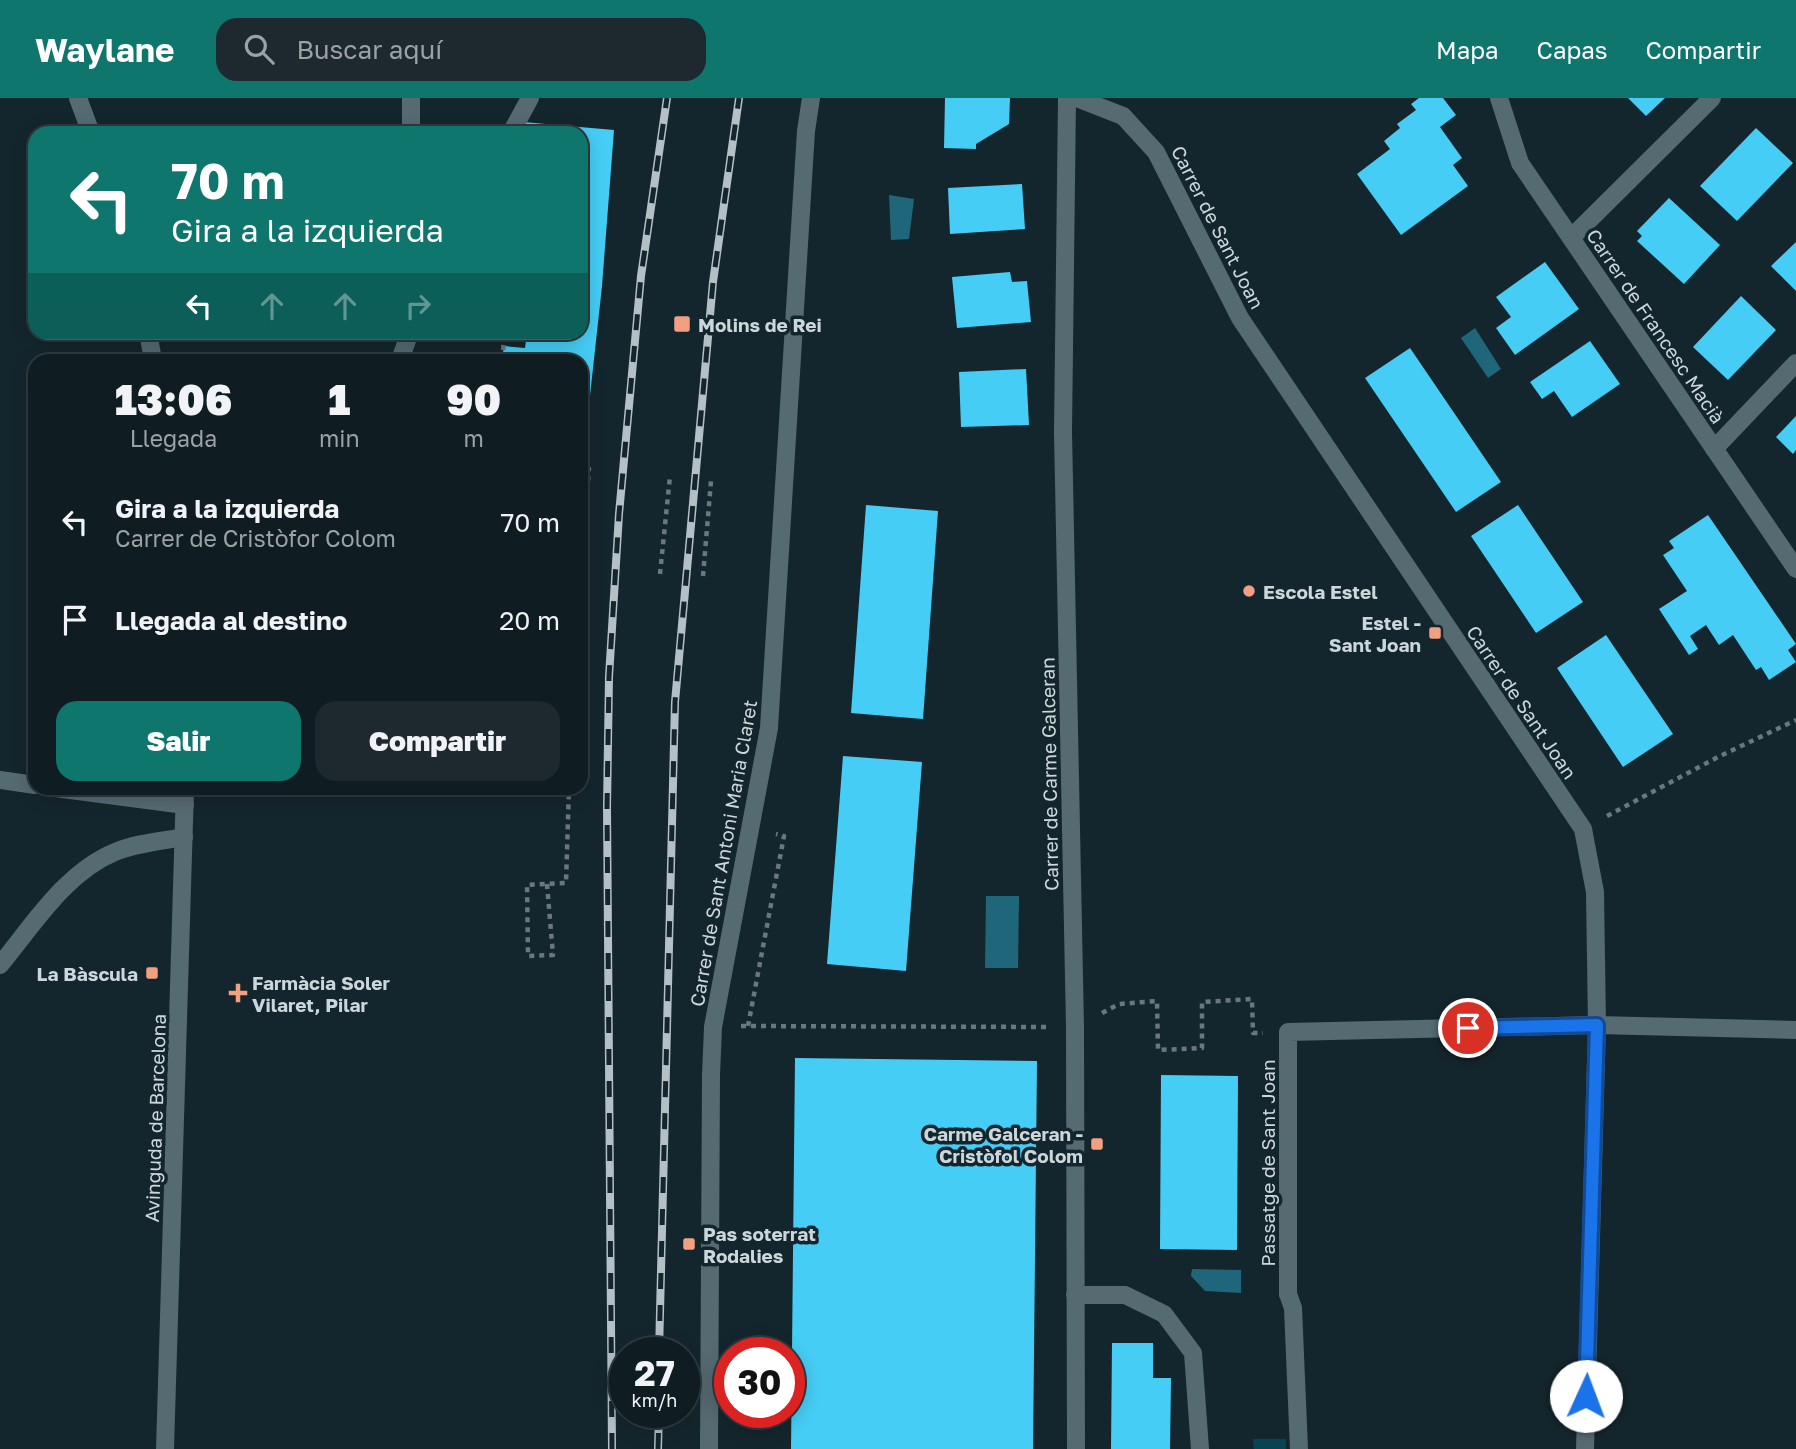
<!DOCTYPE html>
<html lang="es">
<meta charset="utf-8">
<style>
:root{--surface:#0f1c22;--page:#1d292f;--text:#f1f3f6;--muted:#9ba1a5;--line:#2f3a40;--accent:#0f766e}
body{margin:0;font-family:"Golos Text",sans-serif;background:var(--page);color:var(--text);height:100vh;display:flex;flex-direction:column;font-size:26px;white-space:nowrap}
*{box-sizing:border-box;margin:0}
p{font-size:23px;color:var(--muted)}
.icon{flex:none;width:38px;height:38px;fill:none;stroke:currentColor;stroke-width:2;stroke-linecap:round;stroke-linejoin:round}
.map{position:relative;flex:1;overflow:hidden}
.details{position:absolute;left:28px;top:256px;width:560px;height:441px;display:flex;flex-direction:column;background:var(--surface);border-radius:21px;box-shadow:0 4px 18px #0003,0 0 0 2px var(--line)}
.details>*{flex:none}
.banner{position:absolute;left:28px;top:28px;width:560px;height:214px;border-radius:21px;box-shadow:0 4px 18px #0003,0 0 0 2px var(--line);background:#0f766e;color:#fff;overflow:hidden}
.speed{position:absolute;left:609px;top:1239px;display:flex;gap:14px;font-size:35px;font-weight:700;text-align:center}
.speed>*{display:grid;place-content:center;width:91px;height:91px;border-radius:50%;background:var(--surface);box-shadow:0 4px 18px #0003,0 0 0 2px var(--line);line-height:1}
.speed small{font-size:18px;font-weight:400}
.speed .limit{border:10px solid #d22;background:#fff;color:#111}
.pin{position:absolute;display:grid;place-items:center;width:60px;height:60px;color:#fff;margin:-30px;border:4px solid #fff;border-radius:50%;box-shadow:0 2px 7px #0007}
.me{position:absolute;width:77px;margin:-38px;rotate:2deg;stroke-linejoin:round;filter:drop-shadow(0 0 5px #0008)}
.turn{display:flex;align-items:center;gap:24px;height:147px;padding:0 28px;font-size:32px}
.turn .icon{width:91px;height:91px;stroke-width:2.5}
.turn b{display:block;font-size:49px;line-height:60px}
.lanes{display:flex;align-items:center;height:66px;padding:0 28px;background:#0003;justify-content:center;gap:35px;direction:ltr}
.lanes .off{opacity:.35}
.eta{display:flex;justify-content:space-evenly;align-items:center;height:119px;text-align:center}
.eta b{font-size:42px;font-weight:800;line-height:49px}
.cta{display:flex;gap:14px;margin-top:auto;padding:14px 28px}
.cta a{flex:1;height:80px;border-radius:21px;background:var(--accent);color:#fff;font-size:28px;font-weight:800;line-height:80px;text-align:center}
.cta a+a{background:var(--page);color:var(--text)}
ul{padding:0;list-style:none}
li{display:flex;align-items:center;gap:21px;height:98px;padding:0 28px}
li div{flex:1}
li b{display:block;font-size:26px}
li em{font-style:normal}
header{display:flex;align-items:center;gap:42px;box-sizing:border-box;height:98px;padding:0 35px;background:var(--accent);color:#fff}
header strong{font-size:33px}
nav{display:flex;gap:38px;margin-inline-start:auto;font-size:24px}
.search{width:490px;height:63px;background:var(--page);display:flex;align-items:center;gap:18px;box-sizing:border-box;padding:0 24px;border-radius:21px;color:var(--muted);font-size:26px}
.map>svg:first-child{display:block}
.green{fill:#084353}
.water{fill:#1f667b}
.building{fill:#46cdf5}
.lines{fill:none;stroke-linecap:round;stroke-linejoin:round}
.path{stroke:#69787e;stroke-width:4.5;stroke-dasharray:5 5;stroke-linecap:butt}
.lane{stroke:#566a72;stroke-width:18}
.street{stroke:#566a72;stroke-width:18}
.secondary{stroke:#566a72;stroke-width:18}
.rail-casing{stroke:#b4c0c5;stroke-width:8}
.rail{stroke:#14262d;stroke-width:5;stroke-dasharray:16;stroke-linecap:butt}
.route-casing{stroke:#114b97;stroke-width:18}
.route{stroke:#1a73e8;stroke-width:12}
.poi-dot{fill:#f2a080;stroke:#14262d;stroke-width:2.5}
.labels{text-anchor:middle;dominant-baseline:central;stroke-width:7;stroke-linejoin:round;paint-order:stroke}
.street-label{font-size:19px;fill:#ccd7dc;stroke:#14262d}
.poi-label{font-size:19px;font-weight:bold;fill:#ccd7dc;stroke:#14262d;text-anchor:start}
</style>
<header>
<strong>Waylane</strong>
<div class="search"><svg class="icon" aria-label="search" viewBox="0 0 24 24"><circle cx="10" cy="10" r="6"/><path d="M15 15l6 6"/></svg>Buscar aquí</div>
<nav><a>Mapa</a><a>Capas</a><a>Compartir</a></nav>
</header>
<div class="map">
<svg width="1796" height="1351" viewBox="0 0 1796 1351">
<rect width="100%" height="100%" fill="#14262d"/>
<!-- green -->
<path class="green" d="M1253 1341H1286V1351H1254Z"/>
<!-- water -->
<path class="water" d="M889 97 914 101 909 141 891 142Z
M1475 230 1501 271 1488 280 1461 240Z
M986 798H1019L1018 870H985Z
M1192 1171 1241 1172V1195L1205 1193 1191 1178Z"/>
<!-- building -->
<path class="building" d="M945 0H1010L1009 26 976 46V51L944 50Z
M1419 0H1443L1456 17 1440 29 1462 60 1453 67 1468 88 1401 137 1357 76 1390 51 1384 43 1400 30 1397 26 1416 12 1411 6Z
M1628 0H1665L1646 18Z
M523 24 614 32 602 188 588 316 581 315V262H502L504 248 525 250 527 234H581V35H522Z
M1756 30 1793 65 1737 123 1700 88Z
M1022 86 1025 131 950 136 948 90Z
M1669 100 1720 147 1684 186 1637 143 1642 138 1637 133Z
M1796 144V193L1771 168Z
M1545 164 1579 211 1515 257 1496 230 1511 219 1496 199Z
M1010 174 1012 184 1027 183 1031 224 957 230 952 179Z
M1741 198 1776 232 1728 282 1693 249Z
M1590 243 1620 286 1572 319 1554 293 1542 301 1530 284Z
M1410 250 1501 384 1456 414 1365 280Z
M1026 271 1029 327 961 329 959 274Z
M1796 318V352L1793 356 1776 339Z
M866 407 938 413 923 621 851 615Z
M1518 407 1583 504 1536 535 1471 438Z
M1708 417 1796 546 1788 552 1796 564 1769 582 1761 569 1756 572 1733 537 1719 547 1706 527 1690 538 1698 551 1689 557 1659 511 1687 493 1663 457 1674 450 1669 443Z
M1606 537 1673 636 1623 669 1557 570Z
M843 658 922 664 906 873 827 866Z
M795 960 1037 963 1033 1351H791Z
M1161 977 1238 978 1237 1152 1160 1151Z
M1112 1245H1153V1280H1171L1170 1351H1111Z"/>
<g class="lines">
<!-- path -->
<path class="path" d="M502 262 505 234
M586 413 589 369
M660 476 670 378
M703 478 711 383
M1607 718 1718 659 1796 622
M547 786 553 857 528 858 527 787 566 785 569 690
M1102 915 1119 906 1157 903 1158 952 1202 950V904L1252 901 1253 935H1263
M741 928 1051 929
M748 928 784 738 776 736"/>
<!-- lane -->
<path class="lane" d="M1288 1196 1293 1210 1299 1351"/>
<!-- street -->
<path class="street" d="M411 0V35
M1067 0 1063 334 1075 929 1076 1351
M1077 0 1123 18 1156 54 1240 220 1583 731 1595 794 1597 927 1585 1351
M1499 0 1520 65 1796 471
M511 35 530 0
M1571 140 1712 0
M400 262 410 234
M1714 351 1796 265
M0 682 35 687
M55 690 185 707
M0 867C33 827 66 774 115 754 136 745 162 743 184 739
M1288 1196V934L1597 927 1796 932
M1075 1197H1125L1164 1216 1193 1255 1200 1351
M709 1351 711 977 713 929 769 630 806 33 811 0"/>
<!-- secondary -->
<path class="secondary" d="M78 0 91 35
M148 234 153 262
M165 1351 185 690"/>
<defs>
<path id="rail" d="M659 1255 675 604 713 184 739 0
M612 1351 607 710 609 579 619 416 641 178 667 0
M658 1351 659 1314"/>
</defs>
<!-- rail casing -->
<use href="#rail" class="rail-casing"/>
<!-- rail -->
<use href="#rail" class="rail"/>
</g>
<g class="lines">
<defs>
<path id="route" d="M1468 930 1597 927 1586 1298"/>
</defs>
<!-- route casing -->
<use href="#route" class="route-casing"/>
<!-- route -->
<use href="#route" class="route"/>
</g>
<!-- markers -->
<g class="poi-dot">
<rect x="673" y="217" width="18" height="18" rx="3.5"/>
<circle cx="1249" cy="493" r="7"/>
<rect x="1428" y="528" width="14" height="14" rx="3.5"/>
<rect x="145" y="868" width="14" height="14" rx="3.5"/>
<path d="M234.5 884.5h7v7h7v7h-7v7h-7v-7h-7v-7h7z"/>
<rect x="1090" y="1039" width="14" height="14" rx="3.5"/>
<rect x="682" y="1139" width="14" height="14" rx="3.5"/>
</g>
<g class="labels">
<!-- street labels -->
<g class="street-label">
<text transform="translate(1218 129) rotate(63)">Carrer de Sant Joan</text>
<text transform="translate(1656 228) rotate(56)">Carrer de Francesc Macià</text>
<text transform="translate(1522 604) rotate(56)">Carrer de Sant Joan</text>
<text transform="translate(1049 676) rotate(-91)">Carrer de Carme Galceran</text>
<text transform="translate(723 755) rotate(-80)">Carrer de Sant Antoni Maria Claret</text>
<text transform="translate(155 1020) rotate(-88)">Avinguda de Barcelona</text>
<text transform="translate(1267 1065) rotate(-90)">Passatge de Sant Joan</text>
</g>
<!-- poi labels -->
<g class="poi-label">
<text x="698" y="226">Molins de Rei</text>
<text x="1263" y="493">Escola Estel</text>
<text x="1421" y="524" text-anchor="end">Estel -<tspan x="1421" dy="22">Sant Joan</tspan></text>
<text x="138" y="875" text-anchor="end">La Bàscula</text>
<text x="252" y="884">Farmàcia Soler<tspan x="252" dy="22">Vilaret, Pilar</tspan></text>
<text x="1083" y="1035" text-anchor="end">Carme Galceran -<tspan x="1083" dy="22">Cristòfol Colom</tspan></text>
<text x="703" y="1135">Pas soterrat<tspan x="703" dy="22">Rodalies</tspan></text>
</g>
</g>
</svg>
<div class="speed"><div>27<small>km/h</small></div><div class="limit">30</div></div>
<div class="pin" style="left:1468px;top:930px;background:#d93025"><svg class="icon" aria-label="arrive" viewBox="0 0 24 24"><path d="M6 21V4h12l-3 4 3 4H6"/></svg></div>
<svg class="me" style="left:1586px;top:1298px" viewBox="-20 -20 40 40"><circle r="19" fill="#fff"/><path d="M0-13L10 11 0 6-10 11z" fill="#1a73e8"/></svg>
<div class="banner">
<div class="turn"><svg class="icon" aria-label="left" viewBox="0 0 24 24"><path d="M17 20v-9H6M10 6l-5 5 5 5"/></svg><div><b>70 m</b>Gira a la izquierda</div></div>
<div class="lanes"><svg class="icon" aria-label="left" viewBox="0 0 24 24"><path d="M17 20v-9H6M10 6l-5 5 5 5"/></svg><svg class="icon off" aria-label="ahead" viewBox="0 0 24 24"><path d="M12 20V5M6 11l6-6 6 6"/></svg><svg class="icon off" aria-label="ahead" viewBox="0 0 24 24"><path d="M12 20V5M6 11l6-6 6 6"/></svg><svg class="icon off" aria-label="right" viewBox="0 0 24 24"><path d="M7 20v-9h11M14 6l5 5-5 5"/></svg></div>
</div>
<section class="details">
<div class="eta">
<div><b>13:06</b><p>Llegada</p></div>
<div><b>1</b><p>min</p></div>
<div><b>90</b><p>m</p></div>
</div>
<ul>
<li><svg class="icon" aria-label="left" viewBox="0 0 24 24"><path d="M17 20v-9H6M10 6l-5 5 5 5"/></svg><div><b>Gira a la izquierda</b><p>Carrer de Cristòfor Colom</p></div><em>70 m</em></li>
<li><svg class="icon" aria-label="arrive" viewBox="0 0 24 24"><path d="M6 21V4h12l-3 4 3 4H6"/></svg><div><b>Llegada al destino</b></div><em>20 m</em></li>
</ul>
<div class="cta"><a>Salir</a><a>Compartir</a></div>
</section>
</div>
